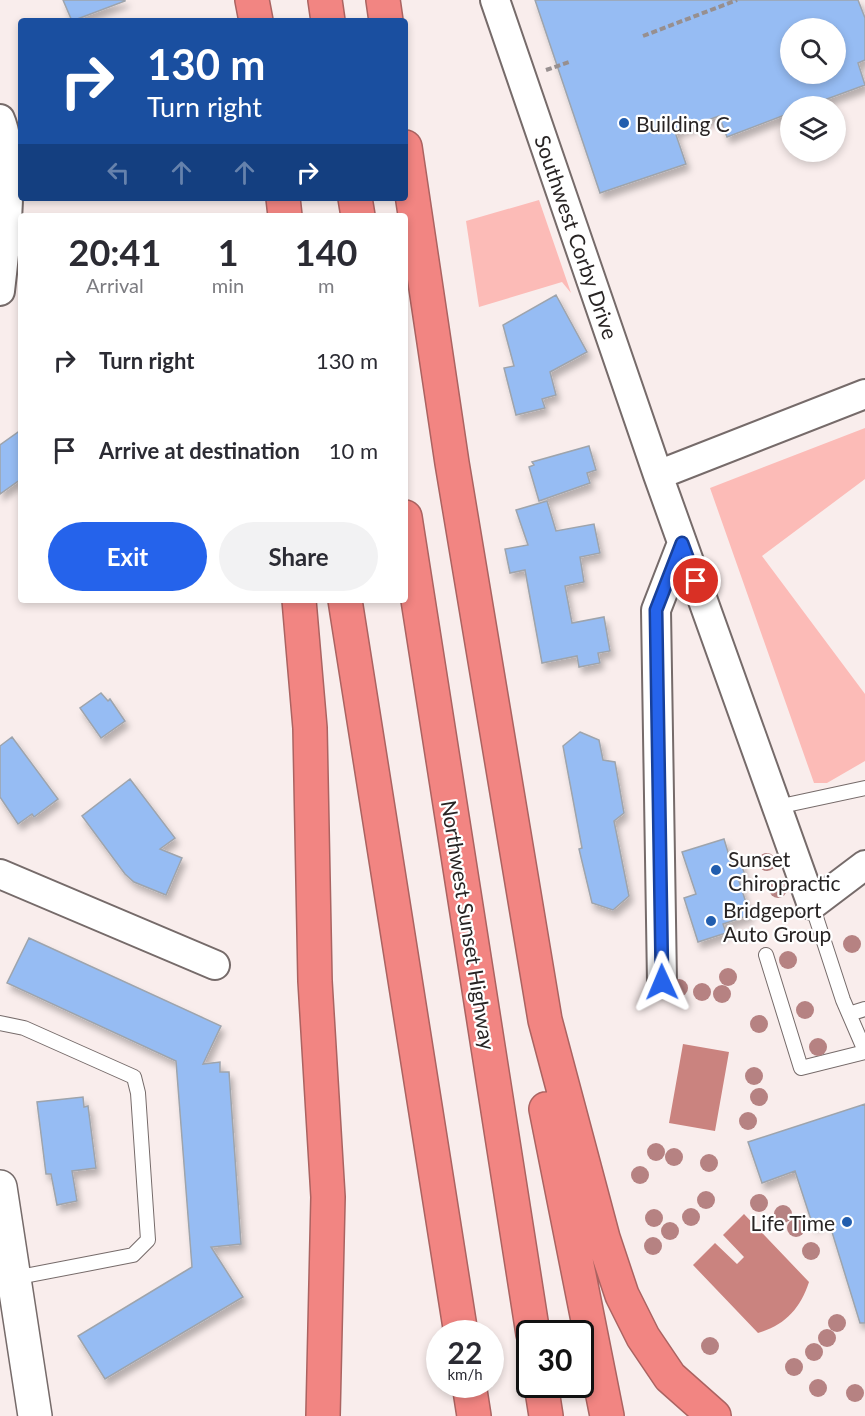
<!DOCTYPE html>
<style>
:root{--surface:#fff;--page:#f2f2f3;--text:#2b2b33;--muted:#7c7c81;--accent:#2563eb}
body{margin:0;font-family:Lato,sans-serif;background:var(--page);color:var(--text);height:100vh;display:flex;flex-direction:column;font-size:22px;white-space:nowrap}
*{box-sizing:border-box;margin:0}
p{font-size:20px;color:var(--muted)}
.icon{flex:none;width:33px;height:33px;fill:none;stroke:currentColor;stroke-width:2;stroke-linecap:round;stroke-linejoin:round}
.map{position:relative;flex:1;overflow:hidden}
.drawer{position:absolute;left:18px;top:213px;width:390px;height:390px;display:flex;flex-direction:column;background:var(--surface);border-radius:6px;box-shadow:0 3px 9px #0003}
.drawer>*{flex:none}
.guide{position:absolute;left:18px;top:18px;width:390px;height:183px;border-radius:6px;box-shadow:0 3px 9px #0003;background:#1a4fa0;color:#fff;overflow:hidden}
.buttons{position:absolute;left:780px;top:18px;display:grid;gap:12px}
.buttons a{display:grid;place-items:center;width:66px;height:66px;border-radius:50%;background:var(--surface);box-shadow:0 3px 9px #0003;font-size:30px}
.speed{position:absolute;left:426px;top:1320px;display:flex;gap:12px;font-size:30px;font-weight:700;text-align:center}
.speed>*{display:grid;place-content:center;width:78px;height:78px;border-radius:50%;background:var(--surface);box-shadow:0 3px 9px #0003;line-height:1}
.speed small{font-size:15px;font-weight:400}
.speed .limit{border:3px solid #111;border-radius:9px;background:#fff;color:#111}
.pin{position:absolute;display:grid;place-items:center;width:51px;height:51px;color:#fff;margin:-26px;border:3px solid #fff;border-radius:50%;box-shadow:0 2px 6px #0007}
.me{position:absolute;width:66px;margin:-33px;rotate:359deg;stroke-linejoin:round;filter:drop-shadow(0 0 4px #0008)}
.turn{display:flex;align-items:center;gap:21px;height:126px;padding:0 30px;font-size:27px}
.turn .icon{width:78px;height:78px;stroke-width:2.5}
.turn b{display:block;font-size:42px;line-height:51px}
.lanes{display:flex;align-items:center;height:57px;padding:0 30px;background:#0003;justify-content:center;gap:30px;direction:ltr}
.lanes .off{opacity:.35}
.eta{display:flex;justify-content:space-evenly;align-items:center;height:102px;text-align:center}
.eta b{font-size:36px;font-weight:700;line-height:42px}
.primary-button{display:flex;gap:12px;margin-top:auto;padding:12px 30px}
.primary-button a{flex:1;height:69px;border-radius:36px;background:var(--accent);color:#fff;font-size:24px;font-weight:700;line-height:69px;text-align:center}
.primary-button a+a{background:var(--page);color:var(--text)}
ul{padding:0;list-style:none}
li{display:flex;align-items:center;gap:18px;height:90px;padding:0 30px}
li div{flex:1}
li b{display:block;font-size:22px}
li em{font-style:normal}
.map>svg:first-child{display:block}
.green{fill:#fcbbb7}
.water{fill:#ca837f}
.building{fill:#96bcf3;stroke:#9ea4ac;stroke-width:1.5;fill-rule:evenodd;filter:url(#shadow)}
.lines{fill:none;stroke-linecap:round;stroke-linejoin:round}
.lane-casing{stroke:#766b6a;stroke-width:16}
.street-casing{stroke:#766b6a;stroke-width:32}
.secondary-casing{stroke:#766b6a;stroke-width:36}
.highway-casing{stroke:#ab6361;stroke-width:36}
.path{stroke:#978f8f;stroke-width:4;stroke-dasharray:6 3;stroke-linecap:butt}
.lane{stroke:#fff;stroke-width:14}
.street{stroke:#fff;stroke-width:28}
.secondary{stroke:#fff;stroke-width:33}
.highway{stroke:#f28582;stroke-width:33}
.tree{fill:#b68282}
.route-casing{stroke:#184099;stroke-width:15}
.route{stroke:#2563eb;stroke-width:10}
.poi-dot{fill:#215dae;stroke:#fff;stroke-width:2}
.labels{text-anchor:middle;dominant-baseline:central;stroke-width:4.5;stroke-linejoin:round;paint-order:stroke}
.poi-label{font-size:21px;fill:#282424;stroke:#fff;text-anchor:start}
.street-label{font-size:21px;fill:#282424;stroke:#fff}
</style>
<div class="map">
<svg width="865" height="1416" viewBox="0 0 865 1416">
<defs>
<filter id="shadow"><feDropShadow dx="3.5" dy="6" stdDeviation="3" flood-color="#0004"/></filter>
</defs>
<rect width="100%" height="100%" fill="#f9edec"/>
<!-- green -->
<path class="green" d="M539 200 571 293 562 282 479 307 466 221Z
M865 428V479L762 556 865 694V761L827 783H814L710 488Z"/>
<!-- water -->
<path class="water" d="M683 1044 729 1052 715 1131 669 1123Z
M744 1214 809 1282C800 1309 785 1325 758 1333L693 1265 715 1243 737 1264 744 1257 723 1235Z"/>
<!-- building -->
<path class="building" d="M63 0H125V1L72 21Z
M535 0H858L865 18V60L858 63 865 85 808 106H790V113L727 137 719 116 675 132 686 164 600 193ZM790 28H836V74H790Z
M556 295 587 352 550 372 556 395 542 399 545 408 516 415 504 368 514 366 503 325Z
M21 430V479L0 494V445Z
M589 446 596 470 587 473 590 483 539 501 529 467 534 465 532 462Z
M547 501 556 531 594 524 600 553 580 557 584 582 565 586 572 623 604 617 610 651 598 653 600 663 579 667 577 656 542 663 525 570 510 573 505 549 528 545 516 510Z
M101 693 108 701 110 699 125 721 101 738 80 708Z
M580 732 599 740 603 760 615 762 624 813 614 821 629 896 613 910 592 903 579 849 582 848 563 746Z
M12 737 58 799 34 817 32 814 18 824 0 797V746Z
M130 779 175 838 160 849 182 858 166 895 134 882 125 874 82 816Z
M724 839 731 862 740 859 746 879 739 881 750 915 723 924 726 933 698 942 684 898 696 894 682 852Z
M29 938 221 1026 203 1064 220 1062V1072H229L241 1244 211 1247 243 1297 105 1379 78 1336 192 1267 176 1061 7 983Z
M83 1097 84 1107 88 1106 96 1168 72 1171 77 1201 57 1205 51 1174H46L37 1102Z
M865 1104V1323H860L828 1219 813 1226 795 1171 762 1183 748 1142Z"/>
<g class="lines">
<defs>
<path id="lane" d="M777 807 865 788
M812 905 843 1000 865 1051
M766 955 801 1068 865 1052
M849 1014 865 1009
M0 1023 24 1028 134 1077 138 1093 148 1240 133 1255 14 1278"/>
<path id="street" d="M495 0 658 475 812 905 865 865
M0 119C16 155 5 249 0 291
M658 475 865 394
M0 874 215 965
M662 982 656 610 682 543"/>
<path id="secondary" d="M0 1187 35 1416"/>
<path id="highway" d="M252 0 256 21
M325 0 328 21
M383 0 386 21
M405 147 452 463 545 1020 603 1238 622 1295 643 1337 670 1377 714 1416
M283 198 285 216
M355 198 358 216
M405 517 533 1334
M299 600 310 728 315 981 328 1197 323 1416
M345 600 461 1334
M546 1109 607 1416
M469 1384 474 1416
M541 1384 546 1416"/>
</defs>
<!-- lane casing -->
<use href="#lane" class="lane-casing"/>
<!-- street casing -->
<use href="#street" class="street-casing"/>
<!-- secondary casing -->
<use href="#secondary" class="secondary-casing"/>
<!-- highway casing -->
<use href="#highway" class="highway-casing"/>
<!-- path -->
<path class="path" d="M643 36 737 0
M546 70 569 62"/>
<!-- lane -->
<use href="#lane" class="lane"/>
<!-- street -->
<use href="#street" class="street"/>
<!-- secondary -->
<use href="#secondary" class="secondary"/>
<!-- highway -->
<use href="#highway" class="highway"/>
</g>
<!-- trees -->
<g class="tree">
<circle cx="767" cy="862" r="9"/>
<circle cx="778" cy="889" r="9"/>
<circle cx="852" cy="944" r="9"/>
<circle cx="788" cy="960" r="9"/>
<circle cx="728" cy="977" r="9"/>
<circle cx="679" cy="988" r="9"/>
<circle cx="702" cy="992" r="9"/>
<circle cx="722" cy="994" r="9"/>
<circle cx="805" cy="1010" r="9"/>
<circle cx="759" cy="1024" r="9"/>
<circle cx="818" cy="1047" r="9"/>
<circle cx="754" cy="1076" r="9"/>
<circle cx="759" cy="1097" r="9"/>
<circle cx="748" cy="1121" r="9"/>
<circle cx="656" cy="1152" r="9"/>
<circle cx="674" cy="1157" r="9"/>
<circle cx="709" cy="1163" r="9"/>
<circle cx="640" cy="1175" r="9"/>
<circle cx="706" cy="1200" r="9"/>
<circle cx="759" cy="1203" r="9"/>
<circle cx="783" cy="1214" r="9"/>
<circle cx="691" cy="1217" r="9"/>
<circle cx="654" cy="1218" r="9"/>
<circle cx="796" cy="1228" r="9"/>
<circle cx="670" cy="1231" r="9"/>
<circle cx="653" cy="1246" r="9"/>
<circle cx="811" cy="1251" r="9"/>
<circle cx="837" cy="1323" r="9"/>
<circle cx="827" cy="1338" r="9"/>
<circle cx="710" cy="1346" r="9"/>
<circle cx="814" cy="1352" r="9"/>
<circle cx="794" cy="1367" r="9"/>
<circle cx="818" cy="1388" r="9"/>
<circle cx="855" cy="1393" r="9"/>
</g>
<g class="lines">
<defs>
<path id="route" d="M662 982 656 610 682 543 696 581"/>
</defs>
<!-- route casing -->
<use href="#route" class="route-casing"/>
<!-- route -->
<use href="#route" class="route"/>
</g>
<!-- markers -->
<g class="poi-dot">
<circle cx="624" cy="123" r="6"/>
<circle cx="716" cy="870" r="6"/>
<circle cx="711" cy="921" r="6"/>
<circle cx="847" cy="1222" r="6"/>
</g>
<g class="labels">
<!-- poi labels -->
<g class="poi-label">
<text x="636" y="123">Building C</text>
<text x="728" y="858">Sunset<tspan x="728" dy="24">Chiropractic</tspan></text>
<text x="723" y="909">Bridgeport<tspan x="723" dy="24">Auto Group</tspan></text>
<text x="835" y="1222" text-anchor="end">Life Time</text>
</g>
<!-- street labels -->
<g class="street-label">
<text transform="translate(577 237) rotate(71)">Southwest Corby Drive</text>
<text transform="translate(469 925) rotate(81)">Northwest Sunset Highway</text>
</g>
</g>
</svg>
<div class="buttons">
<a><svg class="icon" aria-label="search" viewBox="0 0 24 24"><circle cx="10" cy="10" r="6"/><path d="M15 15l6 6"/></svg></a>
<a><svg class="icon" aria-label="layers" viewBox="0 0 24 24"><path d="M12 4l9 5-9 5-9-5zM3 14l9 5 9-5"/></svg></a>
</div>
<div class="speed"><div>22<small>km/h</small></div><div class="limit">30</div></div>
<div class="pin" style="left:696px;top:581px;background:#d93025"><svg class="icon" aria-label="arrive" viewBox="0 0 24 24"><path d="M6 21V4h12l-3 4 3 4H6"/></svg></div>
<svg class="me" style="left:662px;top:982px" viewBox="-20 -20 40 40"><path d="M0-17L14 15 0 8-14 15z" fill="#2563eb" stroke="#fff" stroke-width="4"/></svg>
<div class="guide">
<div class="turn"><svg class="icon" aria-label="right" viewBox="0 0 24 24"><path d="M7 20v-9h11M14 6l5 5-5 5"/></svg><div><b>130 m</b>Turn right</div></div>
<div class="lanes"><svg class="icon off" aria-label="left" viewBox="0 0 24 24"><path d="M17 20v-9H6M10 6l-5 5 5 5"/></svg><svg class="icon off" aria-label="ahead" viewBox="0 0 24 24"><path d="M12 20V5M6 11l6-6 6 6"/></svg><svg class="icon off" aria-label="ahead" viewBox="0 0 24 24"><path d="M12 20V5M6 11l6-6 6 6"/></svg><svg class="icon" aria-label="right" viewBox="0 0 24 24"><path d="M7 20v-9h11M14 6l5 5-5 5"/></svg></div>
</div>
<section class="drawer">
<div class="eta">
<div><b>20:41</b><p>Arrival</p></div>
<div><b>1</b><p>min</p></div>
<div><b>140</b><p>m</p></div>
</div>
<ul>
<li><svg class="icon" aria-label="right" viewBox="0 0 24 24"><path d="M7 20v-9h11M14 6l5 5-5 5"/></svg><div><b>Turn right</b></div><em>130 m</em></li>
<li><svg class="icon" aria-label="arrive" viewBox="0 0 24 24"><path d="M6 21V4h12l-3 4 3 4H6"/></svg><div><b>Arrive at destination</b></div><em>10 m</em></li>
</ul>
<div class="primary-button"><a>Exit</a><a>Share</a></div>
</section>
</div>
